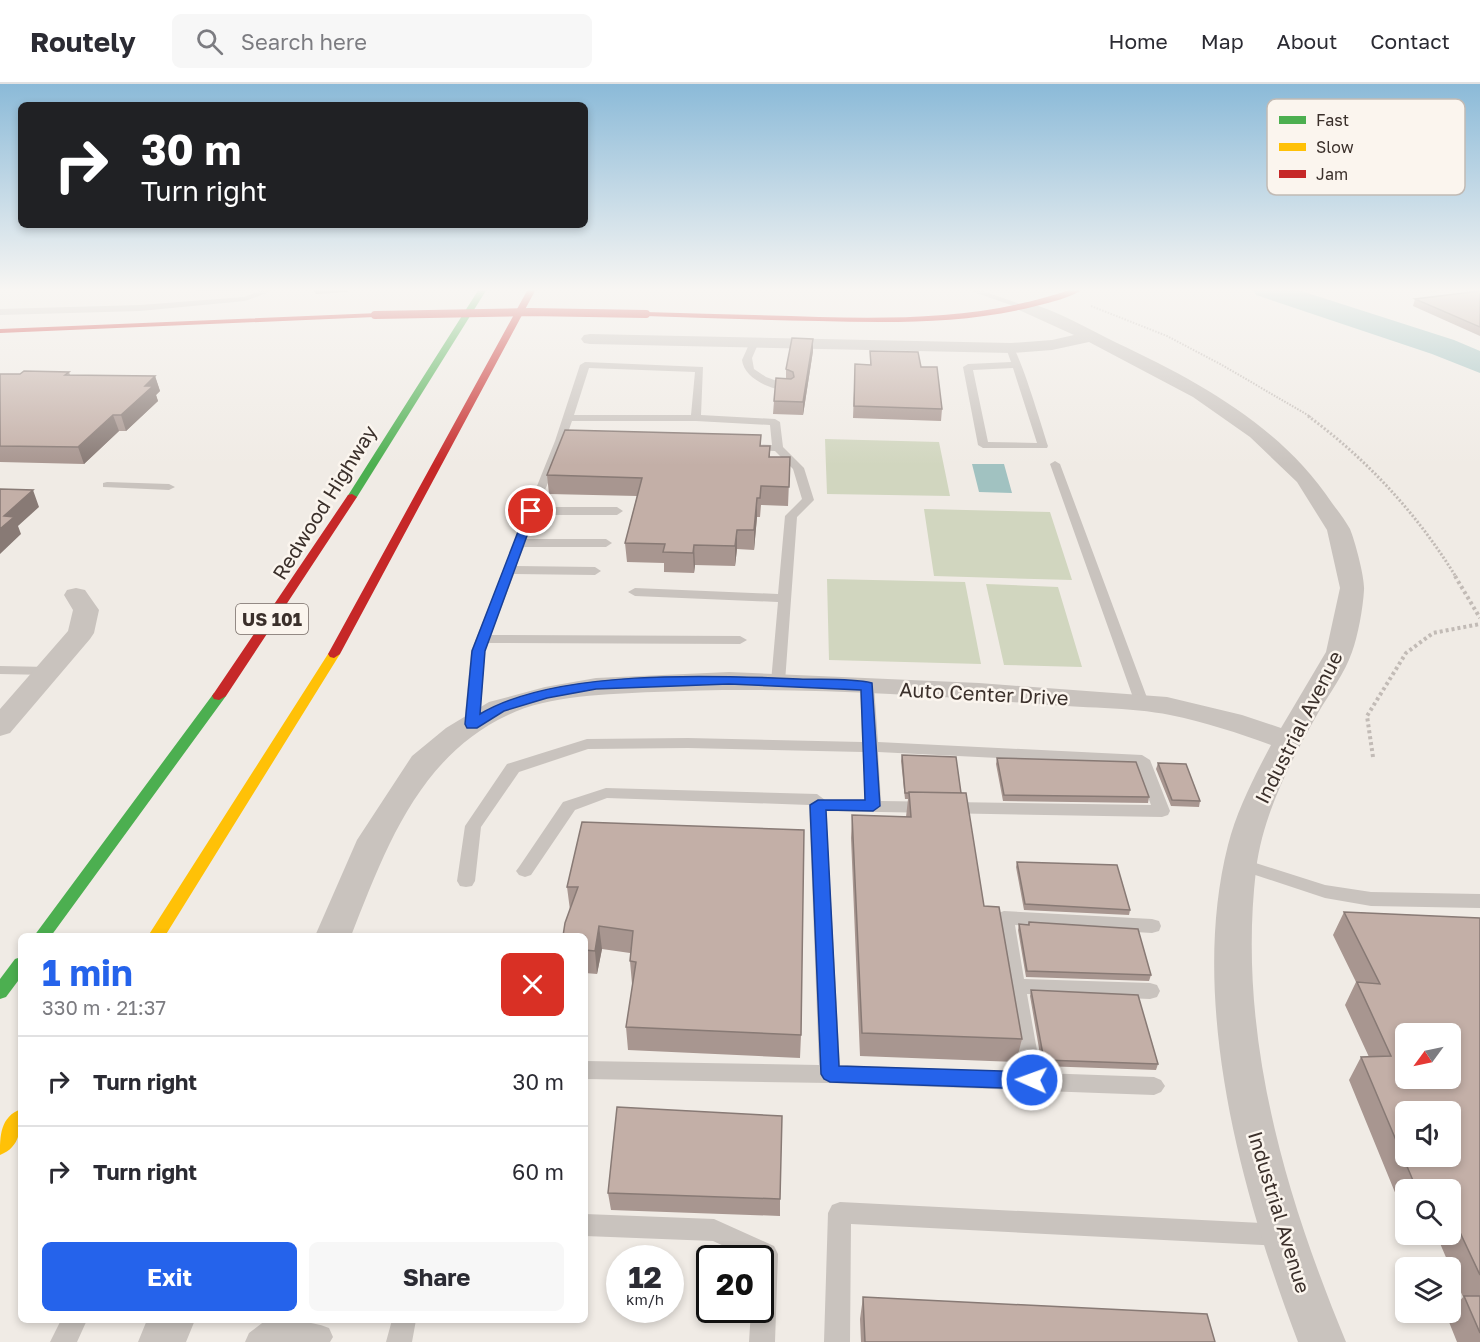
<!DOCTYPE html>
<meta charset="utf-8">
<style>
:root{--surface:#fff;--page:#f7f7f7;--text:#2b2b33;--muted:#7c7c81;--line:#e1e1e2;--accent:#2563eb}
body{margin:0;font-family:"Golos Text",sans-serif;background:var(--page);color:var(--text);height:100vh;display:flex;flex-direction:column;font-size:22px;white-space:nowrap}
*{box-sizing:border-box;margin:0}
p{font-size:20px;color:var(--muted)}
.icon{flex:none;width:33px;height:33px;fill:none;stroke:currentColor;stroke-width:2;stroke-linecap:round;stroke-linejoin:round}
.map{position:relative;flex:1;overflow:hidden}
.drawer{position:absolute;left:18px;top:849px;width:570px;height:390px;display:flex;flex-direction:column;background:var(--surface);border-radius:9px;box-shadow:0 3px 9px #0003}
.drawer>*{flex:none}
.top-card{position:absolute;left:18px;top:18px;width:570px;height:126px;border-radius:9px;box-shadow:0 3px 9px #0003;background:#202124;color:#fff;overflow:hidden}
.needle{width:39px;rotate:237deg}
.controls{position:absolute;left:1395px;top:939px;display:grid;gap:12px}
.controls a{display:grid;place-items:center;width:66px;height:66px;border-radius:9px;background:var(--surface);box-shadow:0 3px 9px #0003;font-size:30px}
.speed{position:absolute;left:606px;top:1161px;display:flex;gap:12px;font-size:30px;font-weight:700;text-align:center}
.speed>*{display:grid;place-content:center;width:78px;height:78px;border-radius:50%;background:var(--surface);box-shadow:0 3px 9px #0003;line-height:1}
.speed small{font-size:15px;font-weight:400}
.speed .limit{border:3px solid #111;border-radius:9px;background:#fff;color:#111}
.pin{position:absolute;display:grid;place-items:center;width:51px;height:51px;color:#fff;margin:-26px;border:3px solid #fff;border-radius:50%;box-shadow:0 2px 6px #0007}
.me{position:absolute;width:66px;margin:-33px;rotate:272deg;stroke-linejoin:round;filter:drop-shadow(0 0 4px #0008)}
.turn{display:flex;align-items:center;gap:21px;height:126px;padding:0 24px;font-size:27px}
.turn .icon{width:78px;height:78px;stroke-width:2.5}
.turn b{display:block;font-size:42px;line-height:51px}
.round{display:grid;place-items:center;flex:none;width:63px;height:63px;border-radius:9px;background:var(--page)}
.headline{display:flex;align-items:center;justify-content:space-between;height:102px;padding:0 24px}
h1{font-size:36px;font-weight:700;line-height:45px;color:var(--accent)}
.button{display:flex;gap:12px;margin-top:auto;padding:12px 24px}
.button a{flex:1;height:69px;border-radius:9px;background:var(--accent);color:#fff;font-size:24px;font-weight:700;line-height:69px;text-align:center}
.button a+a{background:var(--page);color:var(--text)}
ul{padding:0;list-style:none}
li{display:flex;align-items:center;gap:18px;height:90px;padding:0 24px;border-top:2px solid var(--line)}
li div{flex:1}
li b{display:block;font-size:22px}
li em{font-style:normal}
header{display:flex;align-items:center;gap:36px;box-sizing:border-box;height:84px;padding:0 30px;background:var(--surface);border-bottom:2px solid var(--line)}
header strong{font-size:28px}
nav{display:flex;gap:33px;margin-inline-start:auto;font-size:21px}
.search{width:420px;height:54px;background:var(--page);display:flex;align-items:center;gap:15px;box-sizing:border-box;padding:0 21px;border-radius:9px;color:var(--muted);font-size:22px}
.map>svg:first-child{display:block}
.green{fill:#d1d6bf}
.water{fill:#a1c2c1}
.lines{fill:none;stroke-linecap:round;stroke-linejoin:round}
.river{fill:#a1c2c1;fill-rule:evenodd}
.path-far2{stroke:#c2bbb6;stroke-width:2;stroke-dasharray:1.5 1.5;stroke-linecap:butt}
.path-far1{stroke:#c2bbb6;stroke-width:3;stroke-dasharray:2 2;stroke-linecap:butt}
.path{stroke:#c2bbb6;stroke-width:4;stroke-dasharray:3 3;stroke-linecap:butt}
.lane{fill:#c9c3be;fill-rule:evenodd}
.street{fill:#c9c3be;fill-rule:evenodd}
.fast{fill:#4caf50;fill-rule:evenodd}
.slow{fill:#ffc107;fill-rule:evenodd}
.jam{fill:#c62828;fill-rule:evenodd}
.jam-bridge{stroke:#c62828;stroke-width:8}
.wall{fill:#a89690}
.shaded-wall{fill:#887a75}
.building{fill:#c3afa7;stroke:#887a75;stroke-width:1.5;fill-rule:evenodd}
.route{fill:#2563eb;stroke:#184099;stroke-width:1.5}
.labels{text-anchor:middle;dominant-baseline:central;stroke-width:5;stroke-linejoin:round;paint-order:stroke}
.shield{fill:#fbf5ee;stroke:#756b66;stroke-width:1.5}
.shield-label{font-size:18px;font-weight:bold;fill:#3b302b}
.street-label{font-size:20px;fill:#3b302b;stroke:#fbf5ee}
.key{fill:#fbf5ee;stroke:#c1bab4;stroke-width:1.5}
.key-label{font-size:16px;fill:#3b302b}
</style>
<header>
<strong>Routely</strong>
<div class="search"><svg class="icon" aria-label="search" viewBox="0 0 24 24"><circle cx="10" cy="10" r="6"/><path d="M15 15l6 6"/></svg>Search here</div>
<nav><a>Home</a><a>Map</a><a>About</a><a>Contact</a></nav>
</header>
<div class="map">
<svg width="1480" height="1258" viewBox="0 0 1480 1258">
<rect width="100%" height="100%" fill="#f0ebe5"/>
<!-- green -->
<path class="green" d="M825 355 939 358 950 412 827 410Z
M924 425 1050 428 1072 496 934 492Z
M827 495 965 498 981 580 829 576Z
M986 500 1058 503 1082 583 1004 581Z"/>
<!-- water -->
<path class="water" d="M1258 205H1282L1316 221 1480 277V282L1419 259Z
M972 380H1004L1012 409 979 408Z"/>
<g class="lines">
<!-- river -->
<path class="river" d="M1252 205H1295L1454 256 1480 267V289L1432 270 1256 211Z"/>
<!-- path-far2 -->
<path class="path-far2" d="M1091 222 1167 252 1222 281 1311 333"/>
<!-- path-far1 -->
<path class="path-far1" d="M1308 332C1367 375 1418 431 1456 493"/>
<!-- path -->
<path class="path" d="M1455 492 1480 534
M1373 673 1367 632 1406 569 1433 549 1480 540"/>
<!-- lane -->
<path class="lane" d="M265 205H277L245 217 140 227 0 231V225L140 221 244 213Z
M965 205H977L1029 223 1022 225Z
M1430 205H1448L1432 209 1428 207Z
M751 256 759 258 752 274 754 285 766 293 791 302V306C774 308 744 295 742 276Z
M1011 261C1019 265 1043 347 1048 362L1047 364H983L978 361 963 283 968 280 1011 278 1006 264ZM1013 284 1037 359 988 358 973 286Z
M585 278 703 283 701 331 775 335 780 338 783 363 804 384 814 416 797 433 785 598 778 602 771 598 778 518 635 512 628 508 635 504 778 510 785 432 802 415 793 385 775 367 749 366 744 363 749 360 772 361 770 341 696 337H572L566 354 581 355 586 358 581 361 564 360 538 423H617L623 427 617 431H536L526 455H606L612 459 606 463H524L516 482 595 483 601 487 595 491 514 490 491 551 740 552 747 556 740 560 488 559 485 567 480 641 477 644H467L464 641 471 567 555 357 580 281ZM589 284 695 288 691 331H574Z
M1055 377 1060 380 1149 619 1147 622 1142 624 1135 619 1050 380Z
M107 398 169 400 175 403 169 406 103 403V399Z
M0 582 48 583 55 587 48 591 0 590Z
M867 598 874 602 878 658 1142 671 1150 676 1170 727 1168 731 1162 733 826 727 840 981 1020 988 995 834 998 829 1004 827 1152 835 1159 837 1161 842 1159 847 1152 849 1015 841 1024 895 1150 899 1157 901 1160 907 1157 913 1150 915 1027 910 1041 989 1154 993 1161 996 1165 1002 1161 1008 1154 1011 830 999 585 995V977L819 981 809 721 607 714 575 726 531 791 525 793 519 791 516 787 519 783 563 718 606 704 817 710 825 716H865L863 668 688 664 588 665 519 688 481 743 475 797 472 802 466 803 460 802 457 797 465 742 507 680 587 655 688 654 862 658 860 602ZM878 668 1136 681 1151 721 881 717Z
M1240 774 1325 801 1371 808 1480 810V824L1371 822 1325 814 1234 784 1231 780 1234 776Z
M840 1118 1280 1140 1288 1143 1292 1151 1288 1159 1280 1162 851 1140 850 1258H824L828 1129 832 1121Z
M585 1130 714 1135 774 1162 778 1170 775 1258H749L751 1226H760V1174H750L713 1157 585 1152Z
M61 1236H87L77 1258H50Z
M266 1236C287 1236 309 1236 329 1244L333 1253 330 1258H245L249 1249Z
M392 1236H416L412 1258H386Z"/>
<!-- street -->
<path class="street" d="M1025 218C1057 226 1088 245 1117 259 1198 297 1282 343 1332 419 1338 427 1345 436 1350 445 1355 457 1365 494 1364 506 1363 524 1358 552 1352 568 1345 589 1329 610 1318 629 1291 677 1263 729 1256 786 1237 949 1284 1108 1346 1258H1298C1242 1111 1188 918 1228 761 1237 726 1254 693 1271 661 1238 649 1205 638 1170 631 1131 623 1079 624 1038 620 911 610 781 602 654 608 609 610 549 611 508 631 418 673 385 766 351 852H315L357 756 412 672 446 644 489 618 545 603 596 594 729 588 979 599 1167 613 1242 631 1281 644 1326 568 1340 504 1327 446 1297 398 1250 353 1193 313 1089 258 1052 266 1011 269 590 260 584 259 581 255 584 251 590 250 1011 259 1052 256 1074 251 1019 226 1017 223Z
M76 504 85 506 99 526 94 549 90 555 10 649 0 652V625L68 547 73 526 64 511 67 506Z
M147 1236H195L186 1258H138Z"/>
<!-- fast -->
<path class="fast" d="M479 205H487L357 413 352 416 348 415 347 413Z
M219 608 226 612 51 852H34L214 609Z
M21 873V893L6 913 0 915V895L15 875Z"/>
<!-- slow -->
<path class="slow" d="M334 566 340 570 165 852H148L328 570Z
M21 1025C21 1044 21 1063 0 1071 0 1052 0 1033 21 1025Z"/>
<!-- jam -->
<path class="jam" d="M528 205H536L340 570 334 574 330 573 328 570Z
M1072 205H1083C1070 214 1051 218 1036 222 965 240 892 239 819 237 761 236 704 234 646 232L642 230 646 228C704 230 762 231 819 233 906 235 989 234 1072 205Z
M378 229V233H375L0 249V245Z
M352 410 357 413 226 612 219 616 214 615 212 612 348 411Z"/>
<!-- jam-bridge -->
<path class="jam-bridge" d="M375 231 530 228 646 230"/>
</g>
<!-- wall -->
<path class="wall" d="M197 205H244L242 207H198Z
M313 205H350H348V208L316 210 315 208H314Z
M1480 207V252L1413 222 1415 215Z
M813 267 803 331 773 330 774 317 786 295V285Z
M870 267 921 283 942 325 941 337 853 334 855 280 870 281Z
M69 288 70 291 155 292 160 307 156 311 158 317 126 347H119L84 380 0 378V290H20Z
M761 362H770V373H790L788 422 761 421 760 433H757L754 466 737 465 735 482 695 481 694 489 664 488V479L627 478 625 459 637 412 549 410 547 391Z
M902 671 961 709 984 822 1022 955 1016 978 860 972 851 754 852 731 906 733 908 715H905L901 677Z
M997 674 1149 713 1148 719 1003 717 996 680Z
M1158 679 1200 717 1199 723 1171 722 1156 685Z
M582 738 801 951 800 974 628 966 626 943 633 900H632L630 877V869L602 865 597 890 585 889V852L570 826 567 803Z
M1017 778 1130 826 1129 831 1024 826 1016 783Z
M1344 828 1480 834V1258H1457L1447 1233 1463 1213 1436 1150H1450V1106H1406V1128H1403L1349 996 1361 973H1369L1345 921 1356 898 1333 851Z
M1029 838 1151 891 1149 897 1026 893 1018 846 1019 840 1028 841Z
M1031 906 1158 980 1156 986 1042 982 1030 912Z
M608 1109 780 1115V1132L611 1126Z
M863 1213 1215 1258H861L860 1235Z"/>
<!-- shaded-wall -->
<path class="shaded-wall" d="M813 255V267L803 331V318Z
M155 292 160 307 156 311 158 317 126 347 121 331 145 302Z
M113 331 119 347 84 380 78 363Z
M33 406 39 423 18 442 21 450 0 470V445L4 432Z
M757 414V433L754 466V446Z
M737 446V465L735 482V462Z
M694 461 695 481 694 489 693 469Z
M599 842 602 865 597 890 595 867Z"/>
<!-- building -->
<path class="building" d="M1480 207V243L1415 215Z
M792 254 813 255 803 318 774 317 776 294 791 295 794 293 793 288 786 285Z
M870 267 918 268 921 283H937L942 325 854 322 855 280 871 281Z
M24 287 69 288 65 291 155 292 145 302H153L121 331H113L78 363 0 362V290H20Z
M565 346 761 351 760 362H770L769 373H790L789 403 761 402 760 414H757L754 446H737L735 462 694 461 693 469 663 468 665 460 625 459 642 394 547 391Z
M0 405 33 406 4 432 14 433 0 445Z
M902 671 956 673 961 709 909 708V709H905Z
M997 674 1136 678 1149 713 1004 711Z
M1158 679 1186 680 1200 717 1172 716Z
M909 708 966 709 984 822 999 823 1022 955 862 949 852 731 911 733Z
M582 738 804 746 801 951 626 943 636 878 630 877 633 847 599 842 595 867 585 866V852H563L565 839 578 803H567Z
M1017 778 1117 781 1130 826 1025 820Z
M1344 828 1480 834V1191L1450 1127V1106H1441L1440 1104 1417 1106 1361 973 1391 972 1357 898 1380 900ZM1406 950H1450V994H1406ZM1406 1028H1450V1072H1406Z
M1029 838 1138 845 1151 891 1027 887 1019 840 1029 841Z
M1031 906 1138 911 1158 980 1044 976Z
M617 1023 782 1032 780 1115 608 1109Z
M1464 1212H1480V1249Z
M863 1213 1207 1230 1215 1258H865Z"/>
<!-- sky -->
<linearGradient id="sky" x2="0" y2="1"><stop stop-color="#8bbad8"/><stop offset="0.54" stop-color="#f8f6f3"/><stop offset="1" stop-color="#f8f6f3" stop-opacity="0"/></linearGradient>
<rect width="1480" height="381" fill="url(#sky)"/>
<!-- route -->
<path class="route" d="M531 424 536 427 485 567 480 630C555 585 712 591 799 595 822 596 849 594 872 599L880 722 873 727 826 726 839 982 1032 988 1039 991 1042 996 1039 1002 1032 1005 830 998 824 995 821 990 810 721 818 716H865L861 606 729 600 596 605 547 614 504 627 477 644H467L465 640 472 567 526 427Z"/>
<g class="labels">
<!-- shield labels -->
<rect class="shield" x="236" y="520" width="72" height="30" rx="4.5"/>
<g class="shield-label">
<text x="272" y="535">US 101</text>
</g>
<!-- street labels -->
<g class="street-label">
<text transform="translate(324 418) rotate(-58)">Redwood Highway</text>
<text transform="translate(984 609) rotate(3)">Auto Center Drive</text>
<text transform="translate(1298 643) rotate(-63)">Industrial Avenue</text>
<text transform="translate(1280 1128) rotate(73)">Industrial Avenue</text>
</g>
</g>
<!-- legend -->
<rect x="1267" y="15" width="198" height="96" rx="9" class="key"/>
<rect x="1279" y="32" width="27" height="8" fill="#4caf50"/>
<rect x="1279" y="59" width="27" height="8" fill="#ffc107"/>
<rect x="1279" y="86" width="27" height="8" fill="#c62828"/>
<g class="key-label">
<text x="1316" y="42">Fast</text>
<text x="1316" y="69">Slow</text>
<text x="1316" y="96">Jam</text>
</g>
</svg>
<div class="controls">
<a><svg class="needle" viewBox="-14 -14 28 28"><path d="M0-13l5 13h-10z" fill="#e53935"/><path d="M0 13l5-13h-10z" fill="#7c7c81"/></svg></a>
<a><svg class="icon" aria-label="sound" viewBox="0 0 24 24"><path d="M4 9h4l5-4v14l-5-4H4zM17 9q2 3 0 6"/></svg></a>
<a><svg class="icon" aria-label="search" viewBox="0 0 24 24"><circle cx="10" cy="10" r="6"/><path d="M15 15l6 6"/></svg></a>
<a><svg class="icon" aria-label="layers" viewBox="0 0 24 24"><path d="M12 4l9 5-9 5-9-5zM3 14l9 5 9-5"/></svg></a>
</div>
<div class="speed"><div>12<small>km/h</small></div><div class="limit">20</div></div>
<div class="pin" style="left:531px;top:427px;background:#d93025"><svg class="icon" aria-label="arrive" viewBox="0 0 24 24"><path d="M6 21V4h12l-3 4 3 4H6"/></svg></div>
<svg class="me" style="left:1032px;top:996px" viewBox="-20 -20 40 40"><circle r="17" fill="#2563eb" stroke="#fff" stroke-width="3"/><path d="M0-11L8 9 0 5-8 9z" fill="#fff"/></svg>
<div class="top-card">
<div class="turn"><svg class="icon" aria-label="right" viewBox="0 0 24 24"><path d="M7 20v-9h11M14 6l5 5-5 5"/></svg><div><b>30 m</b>Turn right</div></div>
</div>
<section class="drawer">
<div class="headline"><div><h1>1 min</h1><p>330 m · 21:37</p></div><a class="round" style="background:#d93025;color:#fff"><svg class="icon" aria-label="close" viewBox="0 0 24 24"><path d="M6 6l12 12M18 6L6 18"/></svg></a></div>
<ul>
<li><svg class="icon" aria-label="right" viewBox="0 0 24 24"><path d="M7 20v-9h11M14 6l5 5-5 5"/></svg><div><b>Turn right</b></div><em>30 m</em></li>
<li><svg class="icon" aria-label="right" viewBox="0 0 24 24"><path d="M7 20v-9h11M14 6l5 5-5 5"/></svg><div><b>Turn right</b></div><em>60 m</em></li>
</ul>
<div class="button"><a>Exit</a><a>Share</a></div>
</section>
</div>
